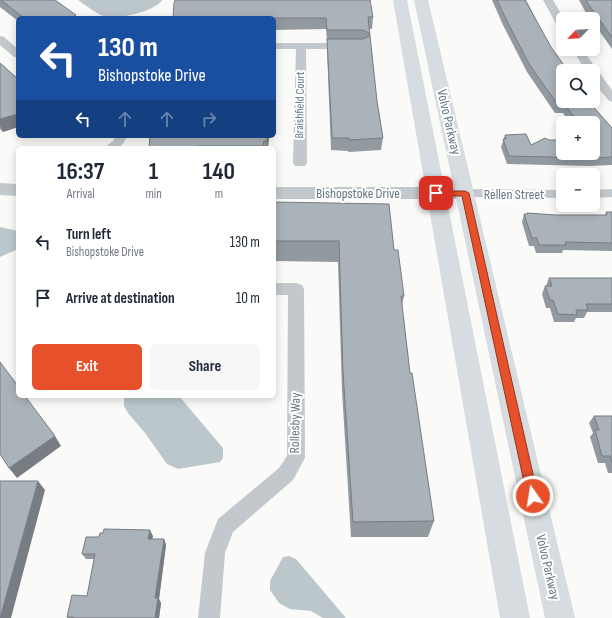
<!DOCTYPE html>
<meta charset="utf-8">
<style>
:root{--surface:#fff;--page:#f6f6f7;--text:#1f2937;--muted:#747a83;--accent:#e6512c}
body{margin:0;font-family:"Sofia Sans Condensed",sans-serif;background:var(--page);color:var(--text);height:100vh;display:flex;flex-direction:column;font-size:15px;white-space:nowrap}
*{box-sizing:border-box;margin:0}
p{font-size:13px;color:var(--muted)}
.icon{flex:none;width:22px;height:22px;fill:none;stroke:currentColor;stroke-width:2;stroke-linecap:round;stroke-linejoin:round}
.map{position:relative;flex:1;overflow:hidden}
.side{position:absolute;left:16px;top:146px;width:260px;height:252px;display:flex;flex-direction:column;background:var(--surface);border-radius:6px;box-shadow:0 2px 10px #0003}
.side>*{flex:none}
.guide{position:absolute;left:16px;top:16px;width:260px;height:122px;border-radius:6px;box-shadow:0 2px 10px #0003;background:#1a4fa0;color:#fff;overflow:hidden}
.needle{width:26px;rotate:245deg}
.fabs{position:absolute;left:556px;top:12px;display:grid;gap:8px}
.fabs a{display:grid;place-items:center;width:44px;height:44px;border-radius:6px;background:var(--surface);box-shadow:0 2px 10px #0003;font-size:20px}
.pin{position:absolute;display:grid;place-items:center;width:34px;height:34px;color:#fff;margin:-17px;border-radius:8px;box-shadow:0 2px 6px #0006}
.me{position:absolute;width:44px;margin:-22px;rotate:347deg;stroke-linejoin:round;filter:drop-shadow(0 0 3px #0008)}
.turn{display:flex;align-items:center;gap:14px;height:84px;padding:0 16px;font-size:18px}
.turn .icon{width:52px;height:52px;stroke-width:2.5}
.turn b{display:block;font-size:28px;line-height:34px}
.lanes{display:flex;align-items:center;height:38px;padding:0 16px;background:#0003;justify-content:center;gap:20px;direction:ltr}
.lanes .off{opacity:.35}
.eta{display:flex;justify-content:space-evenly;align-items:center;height:68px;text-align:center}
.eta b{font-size:24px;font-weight:700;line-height:28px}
.button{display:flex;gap:8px;margin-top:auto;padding:8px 16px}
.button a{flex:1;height:46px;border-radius:6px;background:var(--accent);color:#fff;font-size:16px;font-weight:700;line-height:46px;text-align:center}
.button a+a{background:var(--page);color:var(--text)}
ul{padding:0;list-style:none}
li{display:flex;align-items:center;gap:12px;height:56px;padding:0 16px}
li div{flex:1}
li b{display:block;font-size:15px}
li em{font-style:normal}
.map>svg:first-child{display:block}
.water{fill:#bbc7cb}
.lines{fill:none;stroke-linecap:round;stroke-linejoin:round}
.minor{fill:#c3c8cc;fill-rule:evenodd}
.tertiary{fill:#c3c8cc;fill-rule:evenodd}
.secondary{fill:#d6dcdf;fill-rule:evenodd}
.wall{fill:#929a9f}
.shaded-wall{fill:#777d82}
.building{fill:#aab3b9;stroke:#777d82}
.route{fill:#e6512c;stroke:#96351d}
.labels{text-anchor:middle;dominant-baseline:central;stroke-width:4;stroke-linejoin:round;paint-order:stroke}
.far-street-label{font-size:12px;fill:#647783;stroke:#fff}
.street-label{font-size:14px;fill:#647783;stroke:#fff}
</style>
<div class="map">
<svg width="612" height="618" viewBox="0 0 612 618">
<rect width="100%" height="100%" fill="#fafaf8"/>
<!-- water -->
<path class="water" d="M78 0H162C156 11 120 19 108 17 98 16 86 5 78 0Z
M0 227 18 231V249L0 257Z
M124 396H179L223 448V458L220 462 178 469 167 464 145 433 128 413 124 406Z
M289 556 296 559 346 618H323L311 611 290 609 279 603 270 590V581L283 557Z"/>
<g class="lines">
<!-- minor -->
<path class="minor" d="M543 0H553L564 19 563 30 558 27Z
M0 36 4 37 18 49V58L14 57 0 45Z
M274 43H348L353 46 348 49H306L307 163 305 166H295L293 163 296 49H274Z
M572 49H582L612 90V102L608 100 593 81V71H586Z
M115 136H127C121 150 118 148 104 148L113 141Z
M465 189 563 190V198L465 197 460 196 458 193 460 190Z
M612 189V197L593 198V190Z
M274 283H296L302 285 304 289 305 458 293 480 233 532 225 553 220 618H198L205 553 218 519 279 468 287 456 288 295H274Z"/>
<!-- tertiary -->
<path class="tertiary" d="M0 183 18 184V196L0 195Z
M274 187H465L471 189 474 193 471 197 465 199H274Z"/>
<!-- secondary -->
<path class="secondary" d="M393 0H407L530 618H500Z
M414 0H428L575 618H545Z"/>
</g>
<!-- wall -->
<path class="wall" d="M0 0H55L77 18H18V21L0 7Z
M492 0H526L563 71 612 128V165L588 166 507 164 501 147 505 135 531 145 549 140 593 153V123H570L563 113H555L527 72 503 25Z
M579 0H612V49L593 22V19H591L586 13Z
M373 17 372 29H369L377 101 383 138 381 150 349 152 348 151 331 150 327 50V42L326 29 274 30V18Z
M0 63 18 79V127L3 132 0 129Z
M150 136H269L268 148H149Z
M274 202 394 250 404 296 402 305 410 373 434 521 428 537H351L342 391 338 262 274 261Z
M606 212H612V251L563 250 562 253H536L534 246H529L522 222 524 214H527V213L556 215H605Z
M549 278H612V312H587L584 318H576L574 322H554L550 308H546L542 294 545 286H546Z
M594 416H612V473H608L605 463H598L590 437 593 433 589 423Z
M153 536 152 539H164L166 545 159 599 161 603 159 618H68L67 617 87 596 94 559H86L82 554Z"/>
<!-- shaded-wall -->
<path class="shaded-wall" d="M18 114V127L3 132 0 125V119Z
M267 136H269L268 148H267Z
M55 436 61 446 17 478 9 468Z
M38 481 45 490 11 618H0Z
M150 530 153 536 151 545 148 539Z
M164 539 166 545 159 599 161 603 159 618H155V598Z"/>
<!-- building -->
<path class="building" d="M1 0H55L76 15 73 17 75 18H24Z
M175 0H370L373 17H368L377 101 383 138 349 140V138H332L327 39H363L369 36V33L363 30H327L326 18H173L174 3Z
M497 0H525L551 47 568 71H563V101H588L612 128V157L592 158 509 156 503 139H506L505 135 526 134 531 145 545 138 549 140H563V153H593V123H579L565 105H558L529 64 505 17Z
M586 0H612V37L589 5Z
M0 63 18 79V114L0 119Z
M150 136H267V141H264L263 146H198V148H149Z
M274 202 389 204 394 250H398L404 296H401L410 373H412L434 521 353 522 343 372 339 241H274Z
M606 212H612V243L565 242 566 245H539L537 238H532L524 214H528L527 213 556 215H607Z
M549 278H612V304H586L588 310H576L577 315 558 314 553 300H550L545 286H552Z
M0 362 18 386V396H25L55 436 9 468 0 454Z
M594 416H612V463L610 456H602L595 430H599Z
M0 481H38L0 618Z
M104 529 150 530 148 539H164L155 598H158L155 618H73V617H67L72 595 87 596 95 554H82L86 537H99L100 533H103Z"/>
<!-- route -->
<path class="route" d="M433 191H465L469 193 538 496 537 500 533 502 529 500 527 496 462 196H436L433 195Z"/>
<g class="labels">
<!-- far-street labels -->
<g class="far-street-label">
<text transform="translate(300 105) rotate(-89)">Braishfield Court</text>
</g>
<!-- street labels -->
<g class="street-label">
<text transform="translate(449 122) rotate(77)">Volvo Parkway</text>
<text x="358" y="193">Bishopstoke Drive</text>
<text x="514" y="194">Rellen Street</text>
<text transform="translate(295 423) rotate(-89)">Rollesby Way</text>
<text transform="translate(548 567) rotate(77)">Volvo Parkway</text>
</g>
</g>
</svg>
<div class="fabs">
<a><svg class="needle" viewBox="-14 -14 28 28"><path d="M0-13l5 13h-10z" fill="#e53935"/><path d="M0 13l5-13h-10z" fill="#747a83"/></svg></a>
<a><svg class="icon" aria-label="search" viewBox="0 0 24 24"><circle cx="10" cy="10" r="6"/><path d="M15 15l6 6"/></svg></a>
<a>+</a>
<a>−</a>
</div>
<div class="pin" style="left:436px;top:193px;background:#d93025"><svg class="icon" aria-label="arrive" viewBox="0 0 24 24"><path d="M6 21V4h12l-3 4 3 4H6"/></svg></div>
<svg class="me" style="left:533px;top:496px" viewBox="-20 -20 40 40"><circle r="17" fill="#e6512c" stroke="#fff" stroke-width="3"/><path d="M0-11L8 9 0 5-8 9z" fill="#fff"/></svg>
<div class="guide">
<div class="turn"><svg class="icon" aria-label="left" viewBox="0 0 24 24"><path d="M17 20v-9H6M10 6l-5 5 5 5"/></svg><div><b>130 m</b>Bishopstoke Drive</div></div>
<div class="lanes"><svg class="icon" aria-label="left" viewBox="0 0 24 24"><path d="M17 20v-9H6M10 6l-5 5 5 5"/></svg><svg class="icon off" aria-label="ahead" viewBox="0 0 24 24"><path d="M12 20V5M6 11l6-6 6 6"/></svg><svg class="icon off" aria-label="ahead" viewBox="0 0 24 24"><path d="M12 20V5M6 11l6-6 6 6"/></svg><svg class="icon off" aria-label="right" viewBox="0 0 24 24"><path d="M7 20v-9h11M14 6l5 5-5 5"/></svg></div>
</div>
<section class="side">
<div class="eta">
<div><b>16:37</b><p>Arrival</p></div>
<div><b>1</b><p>min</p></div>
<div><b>140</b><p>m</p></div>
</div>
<ul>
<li><svg class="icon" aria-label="left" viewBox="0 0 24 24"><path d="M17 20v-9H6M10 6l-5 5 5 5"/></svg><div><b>Turn left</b><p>Bishopstoke Drive</p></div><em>130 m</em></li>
<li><svg class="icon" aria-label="arrive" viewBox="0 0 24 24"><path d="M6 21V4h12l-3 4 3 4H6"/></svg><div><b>Arrive at destination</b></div><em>10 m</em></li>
</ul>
<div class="button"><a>Exit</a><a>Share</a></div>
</section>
</div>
